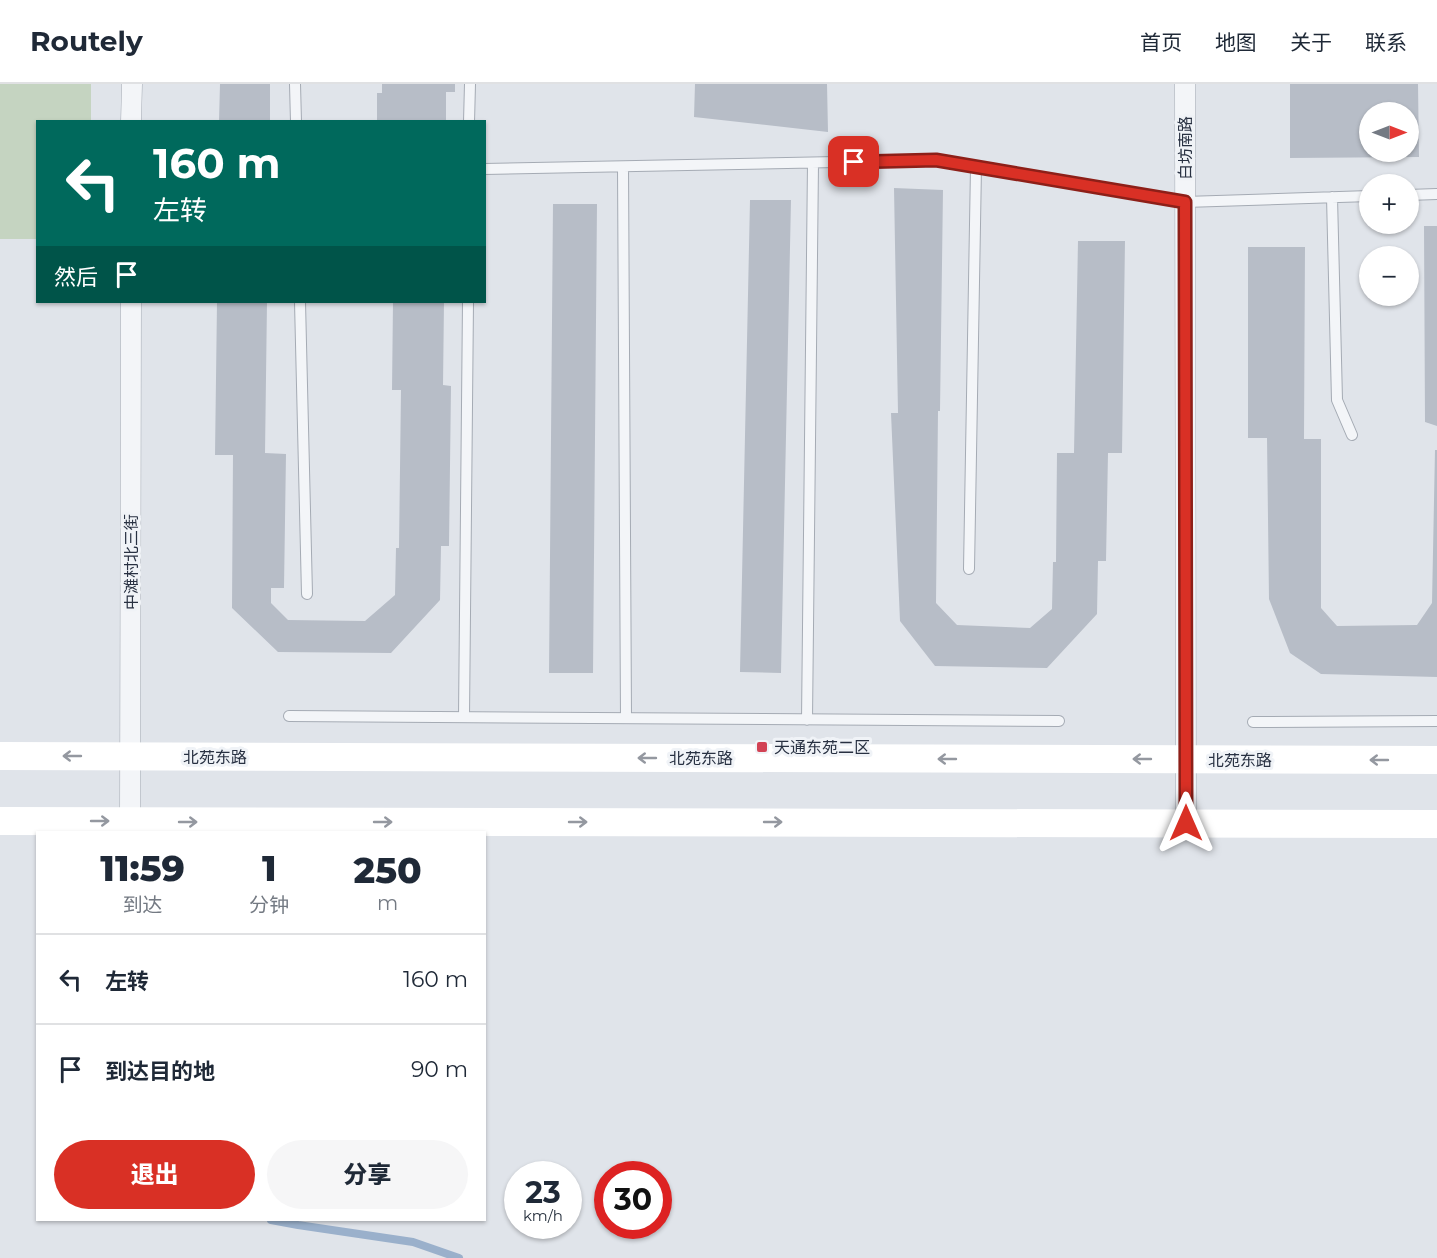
<!DOCTYPE html>
<html lang="zh">
<meta charset="utf-8">
<style>
:root{--surface:#fff;--page:#f6f6f7;--text:#1f2937;--muted:#747a83;--line:#e0e1e3;--accent:#d93025}
body{margin:0;font-family:Montserrat,"Noto Sans SC",sans-serif;background:var(--page);color:var(--text);height:100vh;display:flex;flex-direction:column;font-size:22px;white-space:nowrap}
*{box-sizing:border-box;margin:0}
p{font-size:20px;color:var(--muted)}
.icon{flex:none;width:33px;height:33px;fill:none;stroke:currentColor;stroke-width:2;stroke-linecap:round;stroke-linejoin:round}
.map{position:relative;flex:1;overflow:hidden}
.side{position:absolute;left:36px;top:747px;width:450px;height:390px;display:flex;flex-direction:column;background:var(--surface);border-radius:0px;box-shadow:0 2px 4px #0004}
.side>*{flex:none}
.top-card{position:absolute;left:36px;top:36px;width:450px;height:183px;border-radius:0px;box-shadow:0 2px 4px #0004;background:#00695c;color:#fff;overflow:hidden}
.needle{width:39px;rotate:90deg}
.tools{position:absolute;left:1359px;top:18px;display:grid;gap:12px}
.tools a{display:grid;place-items:center;width:60px;height:60px;border-radius:50%;background:var(--surface);box-shadow:0 2px 4px #0004;font-size:30px}
.speed{position:absolute;left:504px;top:1077px;display:flex;gap:12px;font-size:30px;font-weight:700;text-align:center}
.speed>*{display:grid;place-content:center;width:78px;height:78px;border-radius:50%;background:var(--surface);box-shadow:0 2px 4px #0004;line-height:1}
.speed small{font-size:15px;font-weight:400}
.speed .limit{border:9px solid #d22;background:#fff;color:#111}
.pin{position:absolute;display:grid;place-items:center;width:51px;height:51px;color:#fff;margin:-26px;border-radius:12px;box-shadow:0 3px 9px #0006}
.me{position:absolute;width:66px;margin:-33px;rotate:0deg;stroke-linejoin:round;filter:drop-shadow(0 0 4px #0008)}
.turn{display:flex;align-items:center;gap:21px;height:126px;padding:0 18px;font-size:27px}
.turn .icon{width:78px;height:78px;stroke-width:2.5}
.turn b{display:block;font-size:42px;line-height:51px}
.then{display:flex;align-items:center;height:57px;padding:0 18px;background:#0003;gap:12px;font-size:22px}
.eta{display:flex;justify-content:space-evenly;align-items:center;height:102px;text-align:center}
.eta b{font-size:36px;font-weight:800;line-height:42px}
.cta{display:flex;gap:12px;margin-top:auto;padding:12px 18px}
.cta a{flex:1;height:69px;border-radius:36px;background:var(--accent);color:#fff;font-size:24px;font-weight:800;line-height:69px;text-align:center}
.cta a+a{background:var(--page);color:var(--text)}
ul{padding:0;list-style:none}
li{display:flex;align-items:center;gap:18px;height:90px;padding:0 18px;border-top:2px solid var(--line)}
li div{flex:1}
li b{display:block;font-size:22px}
li em{font-style:normal}
header{display:flex;align-items:center;gap:36px;box-sizing:border-box;height:84px;padding:0 30px;background:var(--surface);border-bottom:2px solid var(--line)}
header strong{font-size:28px}
nav{display:flex;gap:33px;margin-inline-start:auto;font-size:21px}
.map>svg:first-child{display:block}
.green{fill:#c5d4c1}
.lines{fill:none;stroke-linecap:round;stroke-linejoin:round}
.stream{stroke:#9ab0cb;stroke-width:8}
.building{fill:#b7bdc7;fill-rule:evenodd}
.lane-casing{stroke:#a5abb4;stroke-width:12}
.street-casing{stroke:#a5abb4;stroke-width:21}
.lane{stroke:#f3f5f8;stroke-width:10}
.street{stroke:#f3f5f8;stroke-width:20}
.secondary{stroke:#fff;stroke-width:28}
.oneway{stroke:#9498a0}
.route-casing{stroke:#8d1f18;stroke-width:15}
.route{stroke:#d93025;stroke-width:10}
.poi-dot{fill:#d24254;stroke:#f0f3f7;stroke-width:2}
.labels{text-anchor:middle;dominant-baseline:central;stroke-width:6;stroke-linejoin:round;paint-order:stroke}
.street-label{font-size:16px;fill:#283142;stroke:#f0f3f7}
.poi-label{font-size:16px;fill:#283142;stroke:#f0f3f7;text-anchor:start}
</style>
<header>
<strong>Routely</strong>
<nav><a>首页</a><a>地图</a><a>关于</a><a>联系</a></nav>
</header>
<div class="map">
<svg width="1437" height="1174" viewBox="0 0 1437 1174">
<rect width="100%" height="100%" fill="#e0e4ea"/>
<!-- green -->
<path class="green" d="M0 0H91V37L38 38 37 155H0Z"/>
<g class="lines">
<!-- stream -->
<path class="stream" d="M271 1136 298 1141 413 1158 459 1174"/>
</g>
<!-- building -->
<path class="building" d="M220 0H270V38H219Z
M382 0H455V8H446V38H377V9H382Z
M695 0H827L828 48 694 33Z
M1290 0H1418L1419 73 1290 74ZM1370 28H1408V68H1370Z
M894 104 943 106 940 327H938L936 519 957 541 1030 544 1052 525 1053 478H1056L1057 369H1074L1078 157H1125L1122 369H1108L1106 477H1098L1097 530 1047 584 935 582 900 537 891 329H898Z
M750 116H791L781 589 740 588Z
M553 120H597L593 589H549Z
M1424 142H1437V342L1425 338Z
M1248 163H1305L1304 355H1321V524L1337 542 1417 541 1432 519 1435 366H1437V593L1321 590 1290 569 1269 515 1267 354H1248Z
M217 218H267L265 369 286 370 284 504H271V519L288 536 365 537 395 511 396 464H399L401 306H392L393 218H444L443 301 451 302 449 462H441L440 516 391 569 278 568 232 524 233 371H215Z"/>
<g class="lines">
<defs>
<path id="lane" d="M295 0 296 38
M469 38 470 0
M623 83 626 634
M484 85 936 76 1185 118 1370 112
M1408 111 1437 110
M1332 113 1337 316 1352 351
M300 218 307 510
M969 485 976 83
M289 632 1059 637
M464 633 468 218
M807 636 813 79
M1253 638 1437 637"/>
<path id="street" d="M1185 0 1186 739
M131 38 132 0
M130 738 131 218"/>
</defs>
<!-- lane casing -->
<use href="#lane" class="lane-casing"/>
<!-- street casing -->
<use href="#street" class="street-casing"/>
<!-- lane -->
<use href="#lane" class="lane"/>
<!-- street -->
<use href="#street" class="street"/>
<!-- secondary -->
<path class="secondary" d="M0 672 1437 676
M0 737 1437 740"/>
</g>
<!-- one-way arrows -->
<defs><path id="oneway-shaft" d="M-6 0H5M1.5-3L5.5 0L1.5 3" fill="none" stroke-width="1.6" stroke-linecap="round" stroke-linejoin="round" transform="scale(1.5)"/></defs>
<g class="oneway">
<use href="#oneway-shaft" transform="translate(72 672) rotate(-180)"/>
<use href="#oneway-shaft" transform="translate(647 674) rotate(-180)"/>
<use href="#oneway-shaft" transform="translate(947 675) rotate(-180)"/>
<use href="#oneway-shaft" transform="translate(1142 675) rotate(-180)"/>
<use href="#oneway-shaft" transform="translate(1379 676) rotate(-180)"/>
<use href="#oneway-shaft" transform="translate(100 737)"/>
<use href="#oneway-shaft" transform="translate(188 738)"/>
<use href="#oneway-shaft" transform="translate(383 738)"/>
<use href="#oneway-shaft" transform="translate(578 738)"/>
<use href="#oneway-shaft" transform="translate(773 738)"/>
</g>
<g class="lines">
<defs>
<path id="route" d="M854 78 936 76 1185 118 1186 739"/>
</defs>
<!-- route casing -->
<use href="#route" class="route-casing"/>
<!-- route -->
<use href="#route" class="route"/>
</g>
<!-- markers -->
<rect class="poi-dot" x="756" y="657" width="12" height="12" rx="3"/>
<g class="labels">
<!-- street labels -->
<g class="street-label">
<text transform="translate(1185 64) rotate(-90)">白坊南路</text>
<text transform="translate(131 478) rotate(-90)">中滩村北三街</text>
<text x="215" y="673">北苑东路</text>
<text x="701" y="674">北苑东路</text>
<text x="1240" y="676">北苑东路</text>
</g>
<!-- poi labels -->
<g class="poi-label">
<text x="774" y="663">天通东苑二区</text>
</g>
</g>
</svg>
<div class="tools">
<a><svg class="needle" viewBox="-14 -14 28 28"><path d="M0-13l5 13h-10z" fill="#e53935"/><path d="M0 13l5-13h-10z" fill="#747a83"/></svg></a>
<a>+</a>
<a>−</a>
</div>
<div class="speed"><div>23<small>km/h</small></div><div class="limit">30</div></div>
<div class="pin" style="left:854px;top:78px;background:#d93025"><svg class="icon" aria-label="arrive" viewBox="0 0 24 24"><path d="M6 21V4h12l-3 4 3 4H6"/></svg></div>
<svg class="me" style="left:1186px;top:739px" viewBox="-20 -20 40 40"><path d="M0-17L14 15 0 8-14 15z" fill="#d93025" stroke="#fff" stroke-width="4"/></svg>
<div class="top-card">
<div class="turn"><svg class="icon" aria-label="left" viewBox="0 0 24 24"><path d="M17 20v-9H6M10 6l-5 5 5 5"/></svg><div><b>160 m</b>左转</div></div>
<div class="then">然后<svg class="icon" aria-label="arrive" viewBox="0 0 24 24"><path d="M6 21V4h12l-3 4 3 4H6"/></svg></div>
</div>
<section class="side">
<div class="eta">
<div><b>11:59</b><p>到达</p></div>
<div><b>1</b><p>分钟</p></div>
<div><b>250</b><p>m</p></div>
</div>
<ul>
<li><svg class="icon" aria-label="left" viewBox="0 0 24 24"><path d="M17 20v-9H6M10 6l-5 5 5 5"/></svg><div><b>左转</b></div><em>160 m</em></li>
<li><svg class="icon" aria-label="arrive" viewBox="0 0 24 24"><path d="M6 21V4h12l-3 4 3 4H6"/></svg><div><b>到达目的地</b></div><em>90 m</em></li>
</ul>
<div class="cta"><a>退出</a><a>分享</a></div>
</section>
</div>
